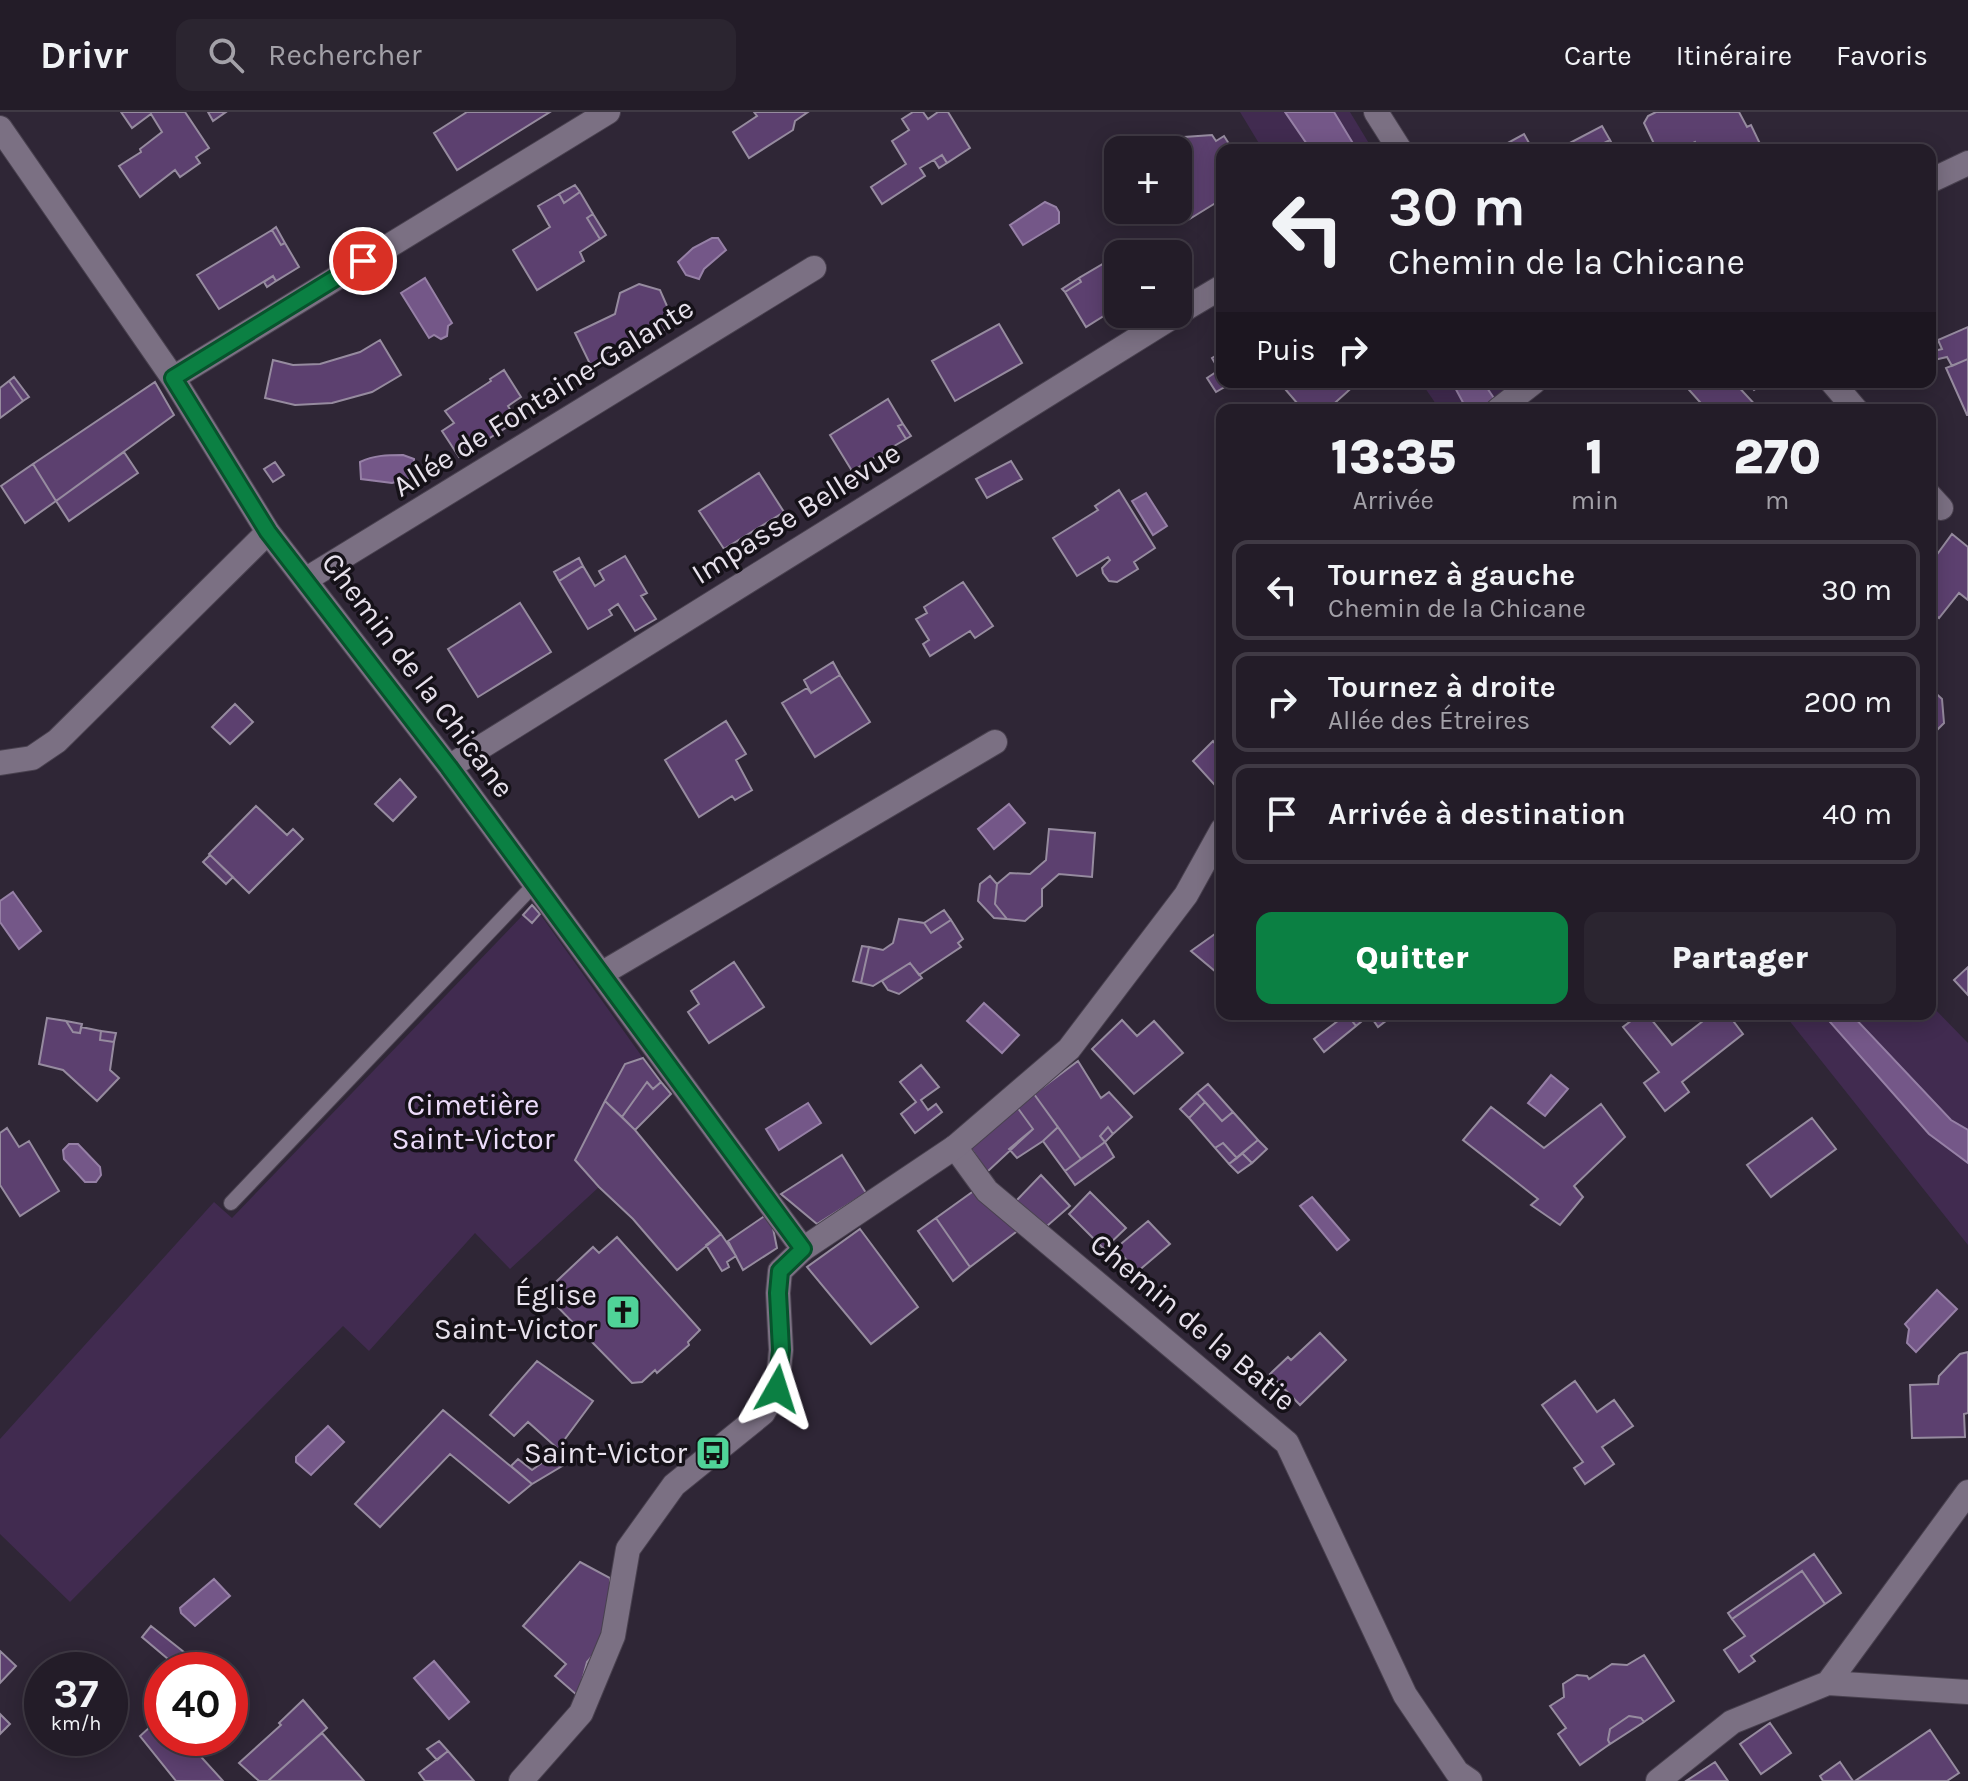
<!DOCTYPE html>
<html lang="fr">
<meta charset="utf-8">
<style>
:root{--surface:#231c28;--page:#2b2530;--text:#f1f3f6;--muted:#a3a1a8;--line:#403a45;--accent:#0b8043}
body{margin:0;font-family:Karla,sans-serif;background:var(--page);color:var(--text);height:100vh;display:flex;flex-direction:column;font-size:30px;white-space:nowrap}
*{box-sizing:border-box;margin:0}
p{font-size:26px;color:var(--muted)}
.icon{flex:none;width:44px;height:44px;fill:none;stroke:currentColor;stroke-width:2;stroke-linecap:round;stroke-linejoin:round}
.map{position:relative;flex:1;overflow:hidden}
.panel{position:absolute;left:1216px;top:292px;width:720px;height:616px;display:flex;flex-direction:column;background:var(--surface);border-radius:16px;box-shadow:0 4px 20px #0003,0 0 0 2px var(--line)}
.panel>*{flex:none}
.hud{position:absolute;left:1216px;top:32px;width:720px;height:244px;border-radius:16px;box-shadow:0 4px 20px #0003,0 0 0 2px var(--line);background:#231c28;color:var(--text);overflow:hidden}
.buttons{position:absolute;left:1104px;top:24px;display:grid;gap:16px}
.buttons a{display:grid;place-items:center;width:88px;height:88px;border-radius:16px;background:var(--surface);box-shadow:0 4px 20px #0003,0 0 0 2px var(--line);font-size:40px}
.speed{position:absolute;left:24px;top:1540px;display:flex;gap:16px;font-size:40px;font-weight:700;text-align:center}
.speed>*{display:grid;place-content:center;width:104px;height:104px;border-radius:50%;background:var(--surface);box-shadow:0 4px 20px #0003,0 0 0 2px var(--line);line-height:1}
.speed small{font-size:20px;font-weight:400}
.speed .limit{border:12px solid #d22;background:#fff;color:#111}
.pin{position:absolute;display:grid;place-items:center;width:68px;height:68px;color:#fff;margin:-34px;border:4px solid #fff;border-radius:50%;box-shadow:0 2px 8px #0007}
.me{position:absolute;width:88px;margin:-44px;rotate:6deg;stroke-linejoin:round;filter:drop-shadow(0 0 6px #0008)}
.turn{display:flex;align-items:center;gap:28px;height:168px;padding:0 40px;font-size:36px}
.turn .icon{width:104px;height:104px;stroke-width:2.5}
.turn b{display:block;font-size:56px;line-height:68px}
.then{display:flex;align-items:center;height:76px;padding:0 40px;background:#0003;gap:16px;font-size:30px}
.eta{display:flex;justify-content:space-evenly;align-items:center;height:136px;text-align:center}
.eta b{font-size:48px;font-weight:800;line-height:56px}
.primary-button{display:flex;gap:16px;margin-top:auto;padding:16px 40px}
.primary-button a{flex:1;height:92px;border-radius:16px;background:var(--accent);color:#fff;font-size:32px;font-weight:800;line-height:92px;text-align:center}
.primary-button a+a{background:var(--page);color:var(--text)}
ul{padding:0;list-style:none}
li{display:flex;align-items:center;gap:24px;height:100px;margin:0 16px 12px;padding:0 24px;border:4px solid var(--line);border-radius:16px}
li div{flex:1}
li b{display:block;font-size:30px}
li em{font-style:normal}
header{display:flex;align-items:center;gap:48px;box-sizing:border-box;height:112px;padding:0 40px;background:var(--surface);border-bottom:2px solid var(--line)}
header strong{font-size:38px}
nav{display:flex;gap:44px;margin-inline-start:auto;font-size:28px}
.search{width:560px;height:72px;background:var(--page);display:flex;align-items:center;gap:20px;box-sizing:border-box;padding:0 28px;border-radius:16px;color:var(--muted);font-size:30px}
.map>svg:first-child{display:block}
.green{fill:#412b50}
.water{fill:#745788;stroke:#9680a6;stroke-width:2}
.building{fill:#5c406f;stroke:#968b9f;stroke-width:2}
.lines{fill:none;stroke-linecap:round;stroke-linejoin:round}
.service-casing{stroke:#49414f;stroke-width:16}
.minor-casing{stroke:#49414f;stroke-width:26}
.tertiary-casing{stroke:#49414f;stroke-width:26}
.service{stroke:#7b7083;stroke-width:14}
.minor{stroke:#7b7083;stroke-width:24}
.tertiary{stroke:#7b7083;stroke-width:24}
.route-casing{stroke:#07532c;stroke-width:20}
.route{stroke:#0b8043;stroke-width:14}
.labels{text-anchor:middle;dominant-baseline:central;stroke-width:7;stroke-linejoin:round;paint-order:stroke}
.street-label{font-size:30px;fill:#e7e1ec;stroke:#151118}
.park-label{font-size:30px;fill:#eddcfb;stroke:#151118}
.poi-label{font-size:30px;fill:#e7e1ec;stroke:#151118;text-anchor:end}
</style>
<header>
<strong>Drivr</strong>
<div class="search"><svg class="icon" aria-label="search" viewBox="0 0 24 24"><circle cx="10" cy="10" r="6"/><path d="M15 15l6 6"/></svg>Rechercher</div>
<nav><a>Carte</a><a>Itinéraire</a><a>Favoris</a></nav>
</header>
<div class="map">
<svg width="1968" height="1669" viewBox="0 0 1968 1669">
<rect width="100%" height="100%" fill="#2f2636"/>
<!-- green -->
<path class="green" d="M1240 0H1350L1373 38H1263Z
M1421 270H1513L1530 298H1440Z
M540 802 643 946 625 952 575 1047 599 1075 510 1157 475 1121 369 1239 343 1214 70 1490 0 1422V1327L214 1090 232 1106 523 803 532 811Z
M1930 892 1968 931V1133L1784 902H1930Z"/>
<!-- water -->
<path class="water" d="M1285 0H1334L1357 38H1311Z
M1045 90 1056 95 1059 100V111L1023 133 1010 113Z
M712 126H718L726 138 704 157 699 167 686 163 678 150 693 136Z
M425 166 452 211 448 214 447 224 441 227 434 223 429 226 401 181Z
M1452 270H1483L1502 298H1467Z
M403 343 414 347V365L392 371 361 367 360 350C374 343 388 343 403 343Z
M1146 381 1167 414 1153 423 1132 389Z
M1009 692 1025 711 994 737 978 717Z
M13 780 41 819 19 837 0 810V789Z
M984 891 1019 923 1002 941 967 909Z
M1823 902H1851L1951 1008 1968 1018V1051L1929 1022Z
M1551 963 1568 977 1545 1004 1528 991Z
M808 991 821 1011 779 1038 766 1017Z
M69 1032H78L100 1055 101 1063 96 1070H85L64 1047 63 1038Z
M1312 1085 1349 1128 1337 1138 1300 1094Z
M1937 1178 1957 1197 1916 1240 1907 1231 1909 1217 1905 1212Z
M328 1314 344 1330 311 1363 296 1350V1345Z
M214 1467 230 1484 195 1514 181 1501 180 1496Z
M434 1549 469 1590 449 1607 414 1566Z"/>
<!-- building -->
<path class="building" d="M121 0H185L209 36 196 45 200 51 180 65 175 58 140 85 119 54 141 40 140 37 162 20 151 2 132 16Z
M208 0H226L213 9Z
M467 0H550L457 58 434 21Z
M754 0H808L795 9 793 18 749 46 733 20 757 4Z
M913 0H923L928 7 938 0H948L970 36 947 51 942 43 920 56 925 64 882 92 871 75 906 52 892 29 909 18 902 7Z
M1656 0H1739L1747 15 1751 13 1763 38H1710L1708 33 1699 37 1695 30 1678 38H1657L1644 11 1648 4Z
M1602 14 1610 28 1591 38H1566L1564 34Z
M1524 22 1533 38H1495Z
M1212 23 1216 29 1224 24 1233 38H1222V87L1188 108 1178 94V87L1184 83 1178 74V65L1181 64 1178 59 1176 38 1184 25Z
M1610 28 1615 38H1591Z
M1695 30 1699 37 1681 38V37Z
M942 43 947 51 939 56 934 48Z
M575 73 580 80 564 91 559 82Z
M580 80 593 102 587 106 600 127 580 140 584 149 537 178 513 138 550 115 538 94 559 82 564 91Z
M593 102 606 123 600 127 587 106Z
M276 115 285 131 281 133 272 118Z
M272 118 281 133 285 131 299 155 276 169 273 164 219 197 197 163Z
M1131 135 1136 142H1119Z
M1118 143V195L1086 215 1065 180 1081 170 1079 166Z
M273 164 276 169 267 175 264 170Z
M1079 166 1081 170 1065 180 1062 177Z
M639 172 660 178 674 210 659 222 632 234 633 238 617 246 615 242 591 254 575 221 615 202 620 181Z
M999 212 1022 251 955 289 932 249Z
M1968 215V247L1952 254 1947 245 1930 249V240L1942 237 1938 228Z
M380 228 401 263 372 280 332 291 295 293 265 286 273 248 293 253 320 252 360 240Z
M1222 240V263L1212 246Z
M1968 247V303H1967L1946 256Z
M504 258 521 285 508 294 517 309 459 345 442 319 454 311 445 299 491 269 490 267Z
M1219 258 1222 270 1228 273 1216 280 1207 266Z
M14 265 29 285 23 289 9 269Z
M9 269 23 289 0 306V276Z
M155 270 174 303 56 389 33 352Z
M1279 270H1356L1357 271 1327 298H1303Z
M1682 270H1734L1760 298H1707Z
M1747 270H1766L1754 278Z
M888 287 903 312 898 314 906 327 852 359 830 323Z
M903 312 911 324 906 327 898 314Z
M124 340 138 361 69 409 56 389Z
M1011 349 1022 367 987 386 976 367Z
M275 350 284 363 273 370 264 357Z
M33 352 56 389 25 411 1 374Z
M759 361 784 400 724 437 699 399Z
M1119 378 1155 436 1134 450 1138 457 1117 470 1109 469 1103 461 1102 456 1110 448 1108 445 1077 464 1053 426 1098 398 1095 394Z
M1952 422 1968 435V488L1959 481 1939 506 1930 499V452Z
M625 444 647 481 641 484 656 507 635 519 618 492 609 498 612 503 588 517 559 469 583 454 595 474 604 468 599 459Z
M579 446 583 454 559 469 554 460Z
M963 470 993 514 975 526 970 519 930 544 923 532 929 528 916 507 927 501 924 495Z
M520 491 551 540 478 585 448 537Z
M833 550 840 563 811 581 804 568Z
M840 563 870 610 815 645 782 591 807 576 811 581Z
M1930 576 1942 587 1944 611 1930 625Z
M235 592 253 610 230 632 212 615Z
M726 609 746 642 736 648 752 678 735 688 732 684 699 705 665 648Z
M1222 627V681L1193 649 1213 629 1216 633Z
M400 667 416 685 393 709 375 692Z
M256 694 287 723 293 717 303 727 249 781 209 742Z
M1049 717 1095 721 1092 765 1059 762 1042 777V794L1025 809 1007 807 995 792 997 772 1010 761 1030 762 1046 748Z
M210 743 233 765 226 772 203 750Z
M990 764 997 772 995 792 1007 807 994 806 978 789 980 772Z
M532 793 540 802 532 811 523 803Z
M944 798 951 808 931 821 924 811Z
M899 807 924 811 931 821 951 808 963 827 958 831 961 835 919 863 910 851 873 874 861 871 869 835 883 838 893 831Z
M1222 817V865L1191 839Z
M862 834 869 835 861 871 853 869Z
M734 850 764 895 709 931 688 900 699 892 691 879Z
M910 851 922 866 899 882 888 878 882 869Z
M1968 855V883L1954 868Z
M1347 902H1364L1367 905 1356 914Z
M1347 902 1356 914 1324 940 1314 927Z
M1369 902H1395L1378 915Z
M1640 902H1647L1672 933 1712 902H1728L1743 922 1682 970 1689 980 1665 999 1644 971 1659 960 1623 915Z
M47 906 66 909 73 920 80 921 81 915 101 919 100 928 114 930 110 958 119 966 97 989 63 958 39 952Z
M1122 908 1137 924 1154 909 1183 941 1134 982 1092 937Z
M66 909 82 912 80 921 73 920Z
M101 919 116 921 114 930 100 928Z
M643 946 661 970 653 977 647 970 622 1005 605 989 625 952Z
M1078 949 1101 986 1109 980 1132 1005 1113 1022 1108 1015 1100 1024 1105 1030 1081 1047 1034 982Z
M921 953 939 975 921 988 928 998 936 992 942 1000 915 1021 901 1002 916 990 900 970Z
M647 970 653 977 661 970 671 982 635 1018 622 1005Z
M1208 972 1233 1000 1222 1009 1197 981Z
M1197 981 1205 990 1189 1006 1180 997Z
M1034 982 1058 1015 1043 1029 1017 1046 1009 1037 1033 1017 1017 995Z
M605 989 635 1018 721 1122 677 1158 633 1107 599 1075 575 1048Z
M1205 990 1222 1009 1233 1000 1258 1028 1237 1046 1223 1031 1215 1036 1189 1006Z
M1601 992 1625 1025 1574 1074 1583 1085 1560 1113 1531 1093 1538 1087 1463 1028 1491 995 1544 1036Z
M1017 995 1033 1017 987 1060 970 1035Z
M1812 1006 1836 1037 1771 1085 1747 1053Z
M1058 1015 1081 1047 1065 1059 1043 1029Z
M1108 1015 1113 1022 1105 1030 1100 1024Z
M7 1016 19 1035 29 1029 59 1079 20 1104 0 1073V1021Z
M1258 1028 1267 1037 1252 1051 1242 1041Z
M1105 1030 1114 1045 1075 1073 1065 1059Z
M1223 1031 1237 1046 1229 1052 1215 1036Z
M1242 1041 1252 1051 1238 1061 1229 1052Z
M842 1043 866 1081 817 1112 781 1082Z
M1041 1063 1070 1094 1047 1114 1016 1089Z
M975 1078 1020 1117 970 1155 936 1106Z
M1090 1080 1126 1116 1104 1137 1069 1102Z
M766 1103 772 1111 777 1136 743 1158 728 1129Z
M936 1106 970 1155 953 1169 918 1119Z
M1148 1109 1170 1132 1137 1160 1116 1136Z
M860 1117 918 1195 871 1232 807 1155Z
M721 1122 736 1144 727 1150 729 1155 722 1159 706 1133Z
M617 1125 700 1218 688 1230 689 1233 657 1261 655 1258 642 1270 632 1271 544 1181 593 1135 599 1141Z
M1320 1221 1346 1248 1300 1293 1270 1262 1288 1245 1291 1248Z
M1968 1240V1301L1964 1302 1965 1325 1912 1326 1910 1273 1938 1272 1939 1264 1960 1242Z
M537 1249 593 1289 562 1331 574 1347 532 1372 511 1354 518 1347 532 1358 543 1350 540 1345 557 1336 528 1310 514 1324 490 1303Z
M1575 1269 1597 1300 1614 1288 1633 1314 1602 1335 1614 1352 1585 1372 1574 1356 1583 1350 1542 1293Z
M443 1298 532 1372 509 1391 450 1342 380 1415 355 1392Z
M1814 1442 1841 1481 1825 1492 1802 1459 1732 1507 1728 1501Z
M580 1450 610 1466V1508L607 1527 587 1550 578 1584 555 1564 566 1552 523 1514Z
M1802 1459 1825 1492 1751 1544 1755 1549 1739 1560 1724 1538 1745 1524 1732 1507Z
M151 1514 199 1552 194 1558H181L142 1525Z
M0 1539 16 1554 0 1571Z
M1644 1543 1674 1589 1644 1610 1641 1606 1629 1604 1610 1617 1608 1628 1610 1632 1580 1653 1558 1622 1566 1616 1550 1594 1564 1585 1563 1572 1577 1563 1587 1564 1589 1567 1612 1552 1627 1553Z
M303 1588 327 1616 268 1669H259L239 1651 281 1613 279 1611Z
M0 1602 10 1612 0 1622Z
M162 1604V1626H184L223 1669H176L140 1624Z
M1629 1604 1641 1606 1644 1610 1610 1632 1608 1628 1610 1617Z
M1770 1611 1791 1641 1761 1662 1740 1632Z
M1930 1618 1959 1661 1947 1669H1855Z
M322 1621 364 1669H268Z
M439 1629 448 1639 437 1648 427 1637Z
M448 1639 474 1669H425L419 1661Z
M1715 1650 1728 1669H1686Z
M1840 1650 1853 1669H1823L1820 1664Z"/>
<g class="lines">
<defs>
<path id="service" d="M231 1091 535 772"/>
<path id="minor" d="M1376 0 1400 38
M0 16 173 266 268 420 449 655 803 1137
M1178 201 1220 176
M173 266 608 0
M1832 270 1856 298
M1930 384 1941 396
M305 468 814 156
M0 651 32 646 57 629 268 420
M449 655 1177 202
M601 862 995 630
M955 1035 987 1079 1287 1331 1405 1583 1457 1660 1470 1669
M1828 1571 1968 1580
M1658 1669 1732 1610 1828 1571 1968 1380"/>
<path id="tertiary" d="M1930 69 1968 51
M1498 298 1534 270
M521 1669 581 1601 613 1524 628 1437 674 1373 763 1301 777 1277 781 1238 778 1181 780 1159 803 1137 955 1035 1069 937 1186 783 1222 718"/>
</defs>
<!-- service casing -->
<use href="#service" class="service-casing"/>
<!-- minor casing -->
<use href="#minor" class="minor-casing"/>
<!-- tertiary casing -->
<use href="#tertiary" class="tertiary-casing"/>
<!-- service -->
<use href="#service" class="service"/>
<!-- minor -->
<use href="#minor" class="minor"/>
<!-- tertiary -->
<use href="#tertiary" class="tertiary"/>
</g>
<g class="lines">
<defs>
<path id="route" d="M363 149 173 266 268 420 449 655 803 1137 780 1159 778 1181 781 1238 777 1277"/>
</defs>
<!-- route casing -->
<use href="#route" class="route-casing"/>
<!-- route -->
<use href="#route" class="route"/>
</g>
<!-- icons -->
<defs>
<symbol id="church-square" viewBox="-11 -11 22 22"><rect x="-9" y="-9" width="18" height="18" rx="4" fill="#50d398" stroke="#151118"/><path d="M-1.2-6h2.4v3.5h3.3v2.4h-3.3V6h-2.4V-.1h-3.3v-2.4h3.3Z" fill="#111"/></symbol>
<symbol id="bus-square" viewBox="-11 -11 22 22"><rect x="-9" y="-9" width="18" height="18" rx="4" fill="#50d398" stroke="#151118"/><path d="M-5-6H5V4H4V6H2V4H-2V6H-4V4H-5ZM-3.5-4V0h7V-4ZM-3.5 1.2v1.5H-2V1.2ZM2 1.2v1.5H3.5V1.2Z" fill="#111"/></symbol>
</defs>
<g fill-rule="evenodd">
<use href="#church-square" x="603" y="1180" width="40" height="40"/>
<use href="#bus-square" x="693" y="1321" width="40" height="40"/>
</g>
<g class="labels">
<!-- street labels -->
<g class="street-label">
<text transform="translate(543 285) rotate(-32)">Allée de Fontaine-Galante</text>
<text transform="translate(796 401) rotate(-32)">Impasse Bellevue</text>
<text transform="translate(418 563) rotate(53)">Chemin de la Chicane</text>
<text transform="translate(1193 1210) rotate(40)">Chemin de la Batie</text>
</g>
<!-- park labels -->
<g class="park-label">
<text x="473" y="993">Cimetière<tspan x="473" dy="34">Saint-Victor</tspan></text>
</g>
<!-- poi labels -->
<g class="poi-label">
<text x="597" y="1183">Église<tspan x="597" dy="34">Saint-Victor</tspan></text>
<text x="687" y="1341">Saint-Victor</text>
</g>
</g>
</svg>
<div class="buttons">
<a>+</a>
<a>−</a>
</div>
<div class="speed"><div>37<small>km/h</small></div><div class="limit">40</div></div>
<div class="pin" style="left:363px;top:149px;background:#d93025"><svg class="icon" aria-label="arrive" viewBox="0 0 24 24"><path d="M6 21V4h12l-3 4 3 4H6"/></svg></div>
<svg class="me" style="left:777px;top:1277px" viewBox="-20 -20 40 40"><path d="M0-17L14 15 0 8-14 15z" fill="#0b8043" stroke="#fff" stroke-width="4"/></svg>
<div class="hud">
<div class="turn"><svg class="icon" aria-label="left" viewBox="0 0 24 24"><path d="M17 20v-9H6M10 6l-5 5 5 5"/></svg><div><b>30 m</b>Chemin de la Chicane</div></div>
<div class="then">Puis<svg class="icon" aria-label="right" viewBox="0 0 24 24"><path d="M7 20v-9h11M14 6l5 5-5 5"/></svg></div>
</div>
<section class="panel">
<div class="eta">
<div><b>13:35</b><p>Arrivée</p></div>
<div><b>1</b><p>min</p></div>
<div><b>270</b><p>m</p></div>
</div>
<ul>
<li><svg class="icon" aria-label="left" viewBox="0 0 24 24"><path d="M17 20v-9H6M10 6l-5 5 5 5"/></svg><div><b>Tournez à gauche</b><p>Chemin de la Chicane</p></div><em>30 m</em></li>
<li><svg class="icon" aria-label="right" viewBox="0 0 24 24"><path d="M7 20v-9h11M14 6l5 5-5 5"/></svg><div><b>Tournez à droite</b><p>Allée des Étreires</p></div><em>200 m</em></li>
<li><svg class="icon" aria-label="arrive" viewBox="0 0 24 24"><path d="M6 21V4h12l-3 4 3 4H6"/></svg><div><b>Arrivée à destination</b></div><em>40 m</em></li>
</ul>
<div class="primary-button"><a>Quitter</a><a>Partager</a></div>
</section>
</div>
